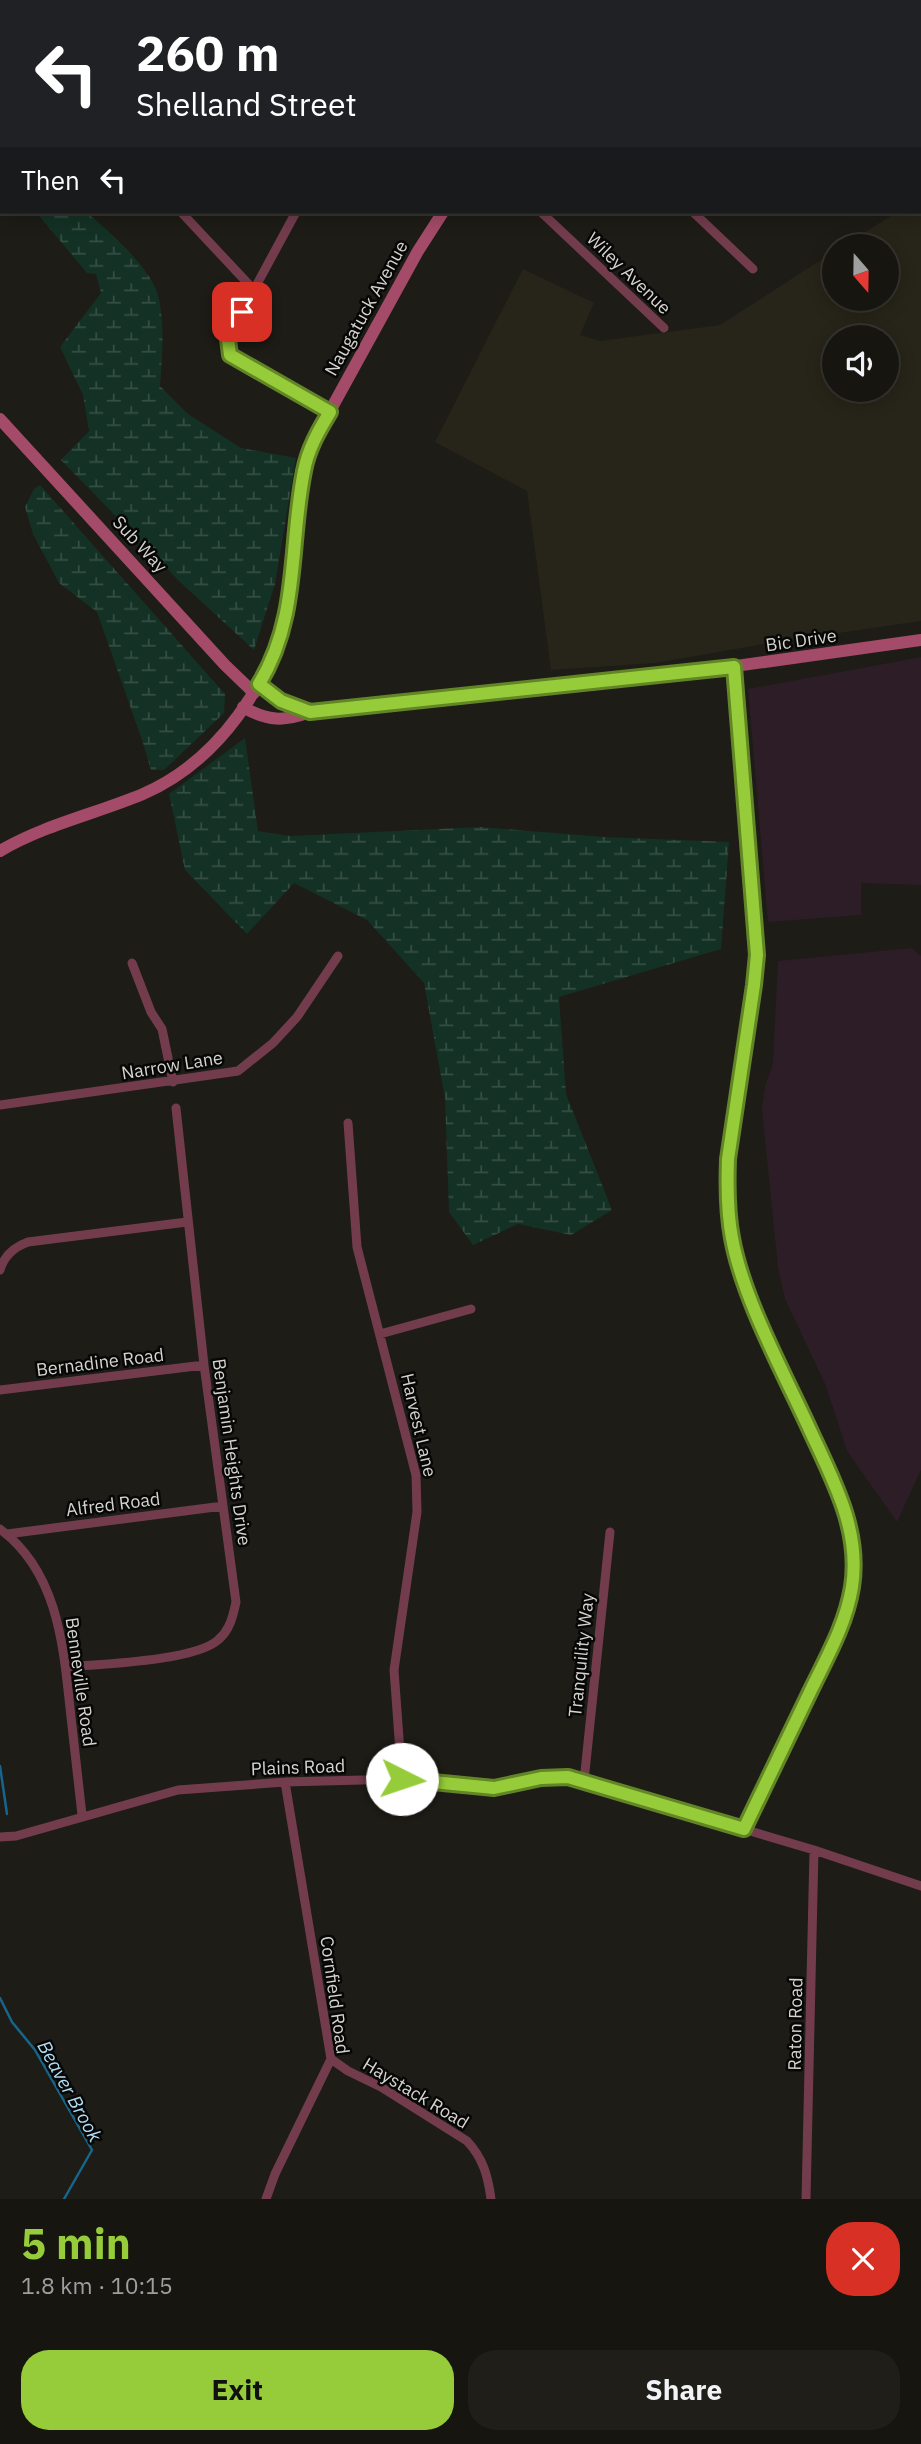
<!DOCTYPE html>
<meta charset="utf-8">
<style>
:root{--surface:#161510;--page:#1f1e19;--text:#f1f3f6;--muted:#9e9f9f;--line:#353430;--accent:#96cc39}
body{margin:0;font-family:"IBM Plex Sans",sans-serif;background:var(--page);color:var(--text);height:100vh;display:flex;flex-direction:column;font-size:26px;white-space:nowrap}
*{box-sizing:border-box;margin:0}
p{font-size:23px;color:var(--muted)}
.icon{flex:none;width:38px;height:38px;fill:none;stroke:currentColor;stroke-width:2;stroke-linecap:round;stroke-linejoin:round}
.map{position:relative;height:2199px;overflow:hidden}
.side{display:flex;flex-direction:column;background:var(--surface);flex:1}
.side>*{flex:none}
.top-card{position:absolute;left:0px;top:0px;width:922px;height:214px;box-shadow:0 4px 18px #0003,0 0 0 2px var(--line);background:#202124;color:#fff;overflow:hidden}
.needle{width:46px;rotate:160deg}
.buttons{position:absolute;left:822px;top:234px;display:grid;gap:14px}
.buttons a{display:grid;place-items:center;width:77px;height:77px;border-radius:50%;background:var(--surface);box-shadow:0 4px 18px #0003,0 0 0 2px var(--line);font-size:35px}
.pin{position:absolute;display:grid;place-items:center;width:60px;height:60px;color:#fff;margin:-30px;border-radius:14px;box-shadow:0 4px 10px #0006}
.me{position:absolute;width:77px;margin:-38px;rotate:94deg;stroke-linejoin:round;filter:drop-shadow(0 0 5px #0008)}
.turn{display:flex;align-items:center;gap:24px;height:147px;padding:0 21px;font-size:32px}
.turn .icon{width:91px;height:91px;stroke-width:2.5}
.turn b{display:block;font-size:49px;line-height:60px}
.then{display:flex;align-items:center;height:66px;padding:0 21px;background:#0003;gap:14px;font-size:26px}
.round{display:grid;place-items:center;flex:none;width:74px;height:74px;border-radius:28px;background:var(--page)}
.summary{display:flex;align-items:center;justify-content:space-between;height:119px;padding:0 21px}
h1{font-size:42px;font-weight:700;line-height:52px;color:var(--accent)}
.button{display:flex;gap:14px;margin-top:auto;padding:14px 21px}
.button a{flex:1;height:80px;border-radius:28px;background:var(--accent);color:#111;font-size:28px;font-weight:700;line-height:80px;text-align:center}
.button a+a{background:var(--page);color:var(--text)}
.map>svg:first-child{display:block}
.built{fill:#272519;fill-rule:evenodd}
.industrial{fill:#2d1d27}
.wetland{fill:url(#wetland-marsh)}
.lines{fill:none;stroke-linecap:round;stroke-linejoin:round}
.stream{stroke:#18658b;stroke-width:2.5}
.street{stroke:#723c4d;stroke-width:9}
.secondary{stroke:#a34b69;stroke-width:12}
.route-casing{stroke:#628525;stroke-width:18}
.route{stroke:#96cc39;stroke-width:12}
.labels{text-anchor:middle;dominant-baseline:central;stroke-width:5;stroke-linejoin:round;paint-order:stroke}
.street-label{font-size:18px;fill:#d5d4d0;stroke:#070705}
.water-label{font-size:19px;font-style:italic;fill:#b1ddf7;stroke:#070705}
</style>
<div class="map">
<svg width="921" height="2199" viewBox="0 0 921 2199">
<defs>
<pattern id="wetland-marsh" width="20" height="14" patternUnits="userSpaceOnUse" patternTransform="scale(1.75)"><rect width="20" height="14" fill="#143125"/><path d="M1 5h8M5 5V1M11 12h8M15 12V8" fill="none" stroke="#354e44"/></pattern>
</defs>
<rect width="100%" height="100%" fill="#1d1c16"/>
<!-- built -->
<path class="built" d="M921 196V621L770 643 656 663 551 670 527 491 435 442 523 269 594 303 580 335 600 341 720 325 835 251V299H887V247H842L897 212H920ZM835 338H887V390H835Z"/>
<!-- industrial -->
<path class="industrial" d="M921 657V885L861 883V915L768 922 748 689Z
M912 948 921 956V1470L897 1522 847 1451 826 1386 785 1299 778 1268 762 1109 765 1087 773 1063 778 961Z"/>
<!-- wetland -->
<path class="wetland" d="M36 212H86C109 231 153 269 159 299 165 328 162 357 160 386L188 414 241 448 296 458 275 584 254 650 180 582 61 460 89 431 83 395 60 347 101 293 96 274 87 273Z
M40 485 225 694 224 713 164 770H151L143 743 97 612 59 583 33 534 25 507 34 489Z
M245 738 258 831 290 836 480 827 604 837 729 842 721 949 559 997 566 1094 612 1210 571 1235 518 1224 473 1245 449 1212 445 1098 424 983 367 920 294 883 247 934 185 870 169 794Z"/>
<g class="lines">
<!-- stream -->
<path class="stream" d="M0 1766 7 1814
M0 1998 12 2022 35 2050 92 2150 64 2199"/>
<!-- street -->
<path class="street" d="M81 0 83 2
M229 0 231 2
M401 0 403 2
M561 0 562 2
M97 2 99 0
M891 2V0
M920 35H921
M0 75 2 77
M0 92 2 90
M181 212 253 289
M296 212 230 334 228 349 235 360 330 412
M541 212 664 328
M693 212 753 269
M734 667 757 955 728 1159V1202L733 1241 739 1265 755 1307 840 1495 848 1522 854 1562 847 1610 833 1643 744 1829
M132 963 151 1012 162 1029 173 1082
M0 1105 238 1071 273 1043 297 1017 338 956
M348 1123 357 1247 416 1475 417 1512 394 1670 402 1779
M0 1270C4 1256 14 1247 28 1242L187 1222
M380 1334 471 1309
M0 1390 204 1365
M0 1529C57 1571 63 1643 70 1708 74 1744 78 1780 82 1815
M7 1534 223 1506
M66 1667C100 1664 195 1661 218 1640 230 1630 233 1616 236 1602L204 1365 176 1108
M584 1781 610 1532
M0 1837 16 1836 178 1790 285 1782 402 1779 494 1788 541 1778 568 1777 814 1850 921 1886
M331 2059 348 2071 381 2087 467 2141C483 2158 488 2176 491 2199
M266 2199 275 2174 331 2059 285 1782
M806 2199 814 1850"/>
<!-- secondary -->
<path class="secondary" d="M664 2 666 0
M0 419 225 665 254 693
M259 684 281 701 310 712
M243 707C267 721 284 722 310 712L679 674 921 640
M0 851C44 825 95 814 143 794 219 761 272 682 289 602 302 544 293 486 319 431L418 251 443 212"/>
</g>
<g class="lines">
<defs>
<path id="route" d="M242 312 228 339 230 355 330 412C319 430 308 449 304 471 289 544 300 617 259 684L281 701 310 712 734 667 757 955 754 985 728 1159C727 1186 727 1212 732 1238 743 1299 784 1373 810 1430 833 1480 861 1530 852 1587 846 1624 827 1657 811 1690 789 1736 766 1783 744 1829L568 1777 541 1778 494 1788 402 1779"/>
</defs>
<!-- route casing -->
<use href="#route" class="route-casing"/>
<!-- route -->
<use href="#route" class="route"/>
</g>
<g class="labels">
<!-- street labels -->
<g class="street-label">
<text transform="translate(629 273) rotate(44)">Wiley Avenue</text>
<text transform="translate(366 308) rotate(-61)">Naugatuck Avenue</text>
<text transform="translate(140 544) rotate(47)">Sub Way</text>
<text transform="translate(801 640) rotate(-8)">Bic Drive</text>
<text transform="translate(172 1065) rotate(-9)">Narrow Lane</text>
<text transform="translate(100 1362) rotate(-7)">Bernadine Road</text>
<text transform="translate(419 1425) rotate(77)">Harvest Lane</text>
<text transform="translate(232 1452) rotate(82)">Benjamin Heights Drive</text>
<text transform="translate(113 1504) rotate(-7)">Alfred Road</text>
<text transform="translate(581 1655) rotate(-84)">Tranquility Way</text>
<text transform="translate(81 1682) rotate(82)">Benneville Road</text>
<text transform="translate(298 1767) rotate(-2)">Plains Road</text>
<text transform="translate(335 1995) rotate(82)">Cornfield Road</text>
<text transform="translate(795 2024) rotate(-89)">Raton Road</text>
<text transform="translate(416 2093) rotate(31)">Haystack Road</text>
</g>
<!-- water labels -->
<g class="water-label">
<text transform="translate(70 2091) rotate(61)">Beaver Brook</text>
</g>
</g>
</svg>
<div class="buttons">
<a><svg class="needle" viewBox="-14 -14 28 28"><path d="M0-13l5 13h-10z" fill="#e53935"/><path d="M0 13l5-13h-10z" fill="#9e9f9f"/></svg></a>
<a><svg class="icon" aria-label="sound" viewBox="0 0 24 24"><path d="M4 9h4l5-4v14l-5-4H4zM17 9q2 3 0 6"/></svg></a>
</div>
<div class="pin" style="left:242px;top:312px;background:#d93025"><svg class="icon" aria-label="arrive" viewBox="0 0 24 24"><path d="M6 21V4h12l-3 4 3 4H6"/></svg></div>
<svg class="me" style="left:402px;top:1779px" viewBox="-20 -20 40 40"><circle r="19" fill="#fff"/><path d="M0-13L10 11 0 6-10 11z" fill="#96cc39"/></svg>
<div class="top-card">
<div class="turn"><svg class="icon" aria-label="left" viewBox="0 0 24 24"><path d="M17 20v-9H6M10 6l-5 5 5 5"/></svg><div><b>260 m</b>Shelland Street</div></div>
<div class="then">Then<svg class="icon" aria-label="left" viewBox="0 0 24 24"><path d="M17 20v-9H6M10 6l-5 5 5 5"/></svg></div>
</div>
</div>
<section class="side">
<div class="summary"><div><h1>5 min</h1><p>1.8 km · 10:15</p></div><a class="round" style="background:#d93025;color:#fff"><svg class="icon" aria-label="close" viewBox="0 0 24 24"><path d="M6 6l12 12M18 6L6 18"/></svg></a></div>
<div class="button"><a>Exit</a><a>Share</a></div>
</section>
